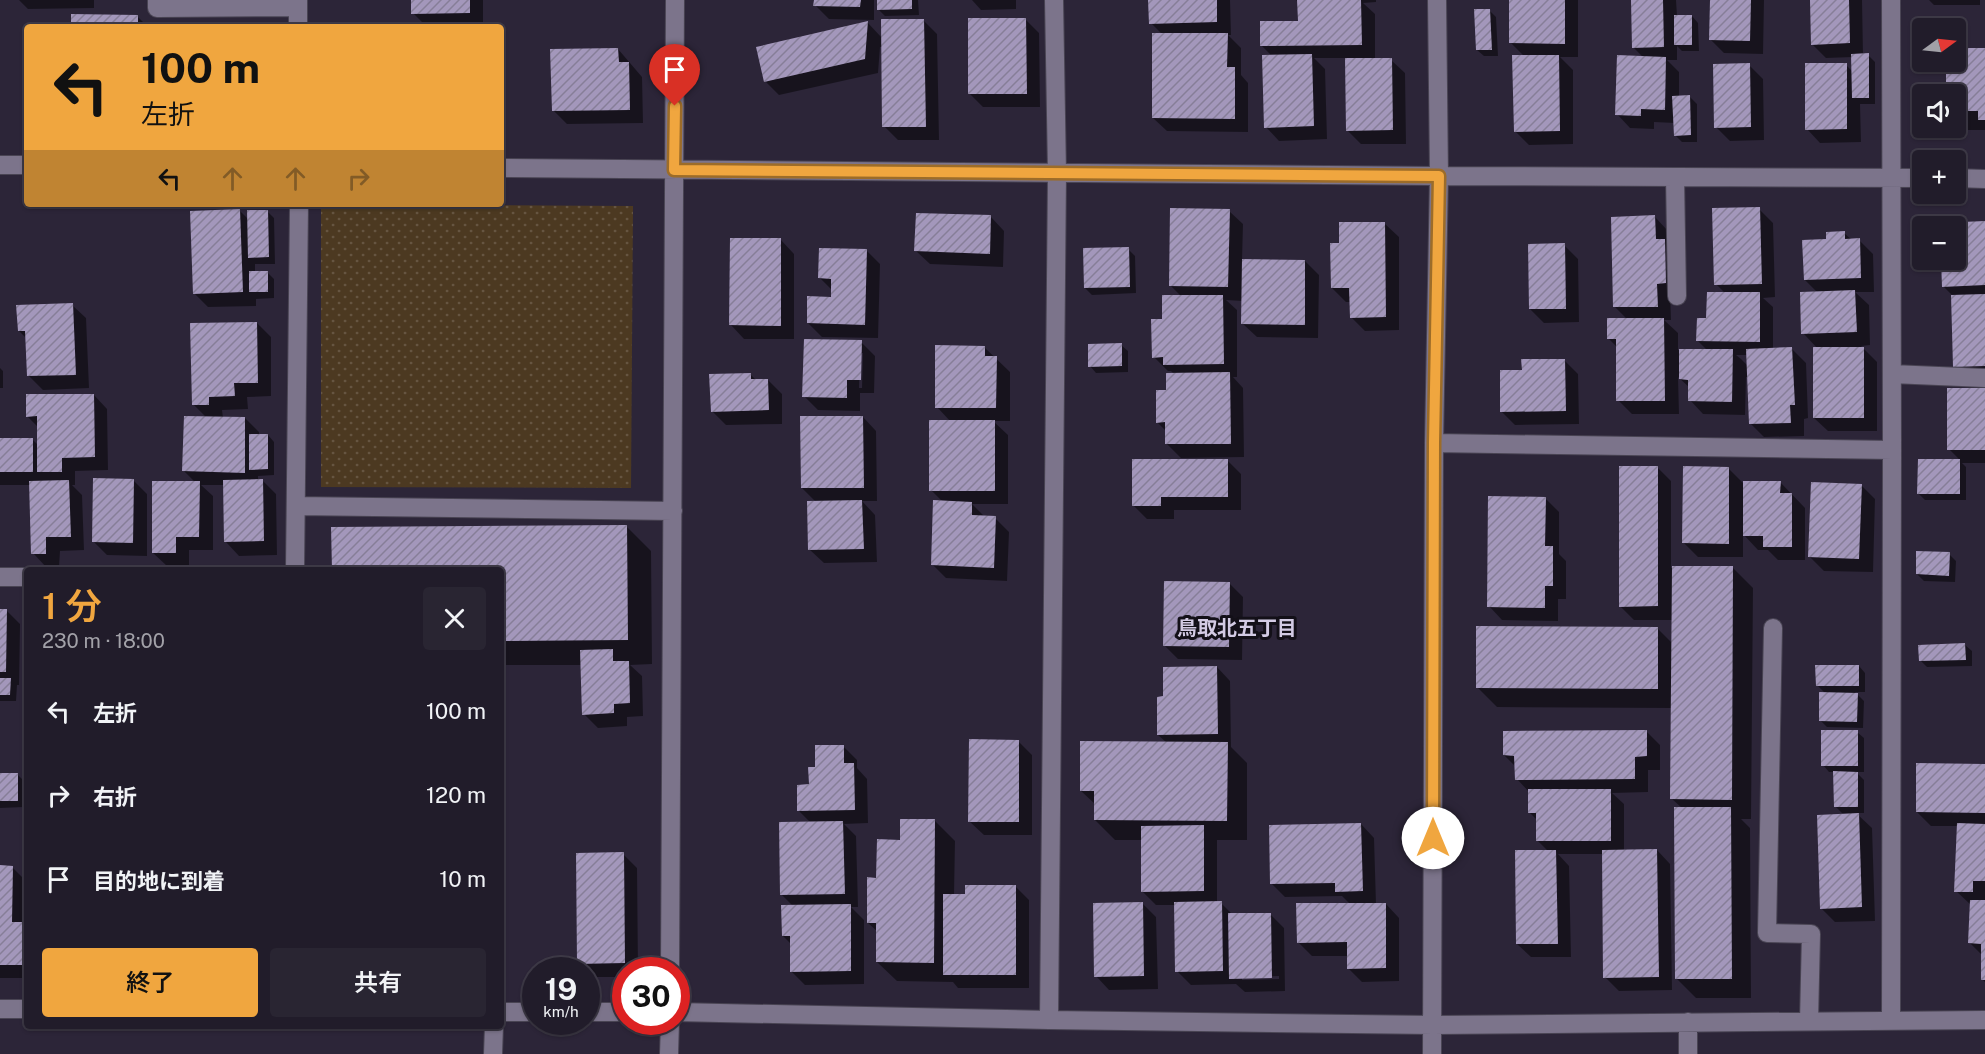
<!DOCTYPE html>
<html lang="ja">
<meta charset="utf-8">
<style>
:root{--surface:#211c2a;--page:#292532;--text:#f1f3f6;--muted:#a2a1a8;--line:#3e3a47;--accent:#f0a63f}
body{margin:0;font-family:"Public Sans","Noto Sans JP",sans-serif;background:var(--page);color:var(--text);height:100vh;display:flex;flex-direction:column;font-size:22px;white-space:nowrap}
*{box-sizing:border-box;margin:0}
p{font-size:20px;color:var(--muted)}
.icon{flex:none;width:33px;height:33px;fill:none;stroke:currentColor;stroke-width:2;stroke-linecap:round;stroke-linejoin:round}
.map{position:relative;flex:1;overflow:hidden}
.side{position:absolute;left:24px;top:567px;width:480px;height:462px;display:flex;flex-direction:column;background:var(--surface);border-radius:6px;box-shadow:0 2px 4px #0004,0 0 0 2px var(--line)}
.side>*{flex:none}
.banner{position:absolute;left:24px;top:24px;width:480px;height:183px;border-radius:6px;box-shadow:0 2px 4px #0004,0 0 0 2px var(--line);background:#f0a63f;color:#111;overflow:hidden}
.needle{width:39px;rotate:75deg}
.buttons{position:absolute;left:1912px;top:18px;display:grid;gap:12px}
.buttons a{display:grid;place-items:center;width:54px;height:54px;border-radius:6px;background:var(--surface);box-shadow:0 2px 4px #0004,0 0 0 2px var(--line);font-size:30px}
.speed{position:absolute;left:522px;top:957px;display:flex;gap:12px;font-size:30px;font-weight:700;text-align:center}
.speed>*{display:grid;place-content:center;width:78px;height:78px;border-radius:50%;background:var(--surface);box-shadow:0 2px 4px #0004,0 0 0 2px var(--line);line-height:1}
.speed small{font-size:15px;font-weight:400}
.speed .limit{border:9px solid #d22;background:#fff;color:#111}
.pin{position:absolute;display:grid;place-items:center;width:51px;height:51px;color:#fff;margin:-62px -26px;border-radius:50% 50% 50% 0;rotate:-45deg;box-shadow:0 0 6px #0007}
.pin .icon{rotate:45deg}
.me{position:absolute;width:66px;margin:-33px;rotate:0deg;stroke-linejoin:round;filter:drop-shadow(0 0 4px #0008)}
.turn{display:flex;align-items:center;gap:21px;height:126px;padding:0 18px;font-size:27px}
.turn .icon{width:78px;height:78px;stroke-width:2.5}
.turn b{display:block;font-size:42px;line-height:51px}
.lanes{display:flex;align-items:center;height:57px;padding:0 18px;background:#0003;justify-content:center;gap:30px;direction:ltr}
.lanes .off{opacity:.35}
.round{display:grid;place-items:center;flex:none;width:63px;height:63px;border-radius:6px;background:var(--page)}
.overview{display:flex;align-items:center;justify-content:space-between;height:102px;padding:0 18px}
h1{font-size:36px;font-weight:600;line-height:45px;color:var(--accent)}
.action{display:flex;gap:12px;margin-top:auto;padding:12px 18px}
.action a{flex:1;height:69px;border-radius:6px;background:var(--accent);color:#111;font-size:24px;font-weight:600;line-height:69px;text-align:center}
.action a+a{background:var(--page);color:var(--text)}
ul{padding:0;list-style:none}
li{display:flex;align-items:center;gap:18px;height:84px;padding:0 18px}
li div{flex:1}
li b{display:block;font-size:22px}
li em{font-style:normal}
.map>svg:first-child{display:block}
.park{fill:url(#park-dots)}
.shadow{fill:#0007;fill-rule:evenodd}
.building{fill:url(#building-hatch)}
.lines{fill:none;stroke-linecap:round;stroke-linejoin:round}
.minor-casing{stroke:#494453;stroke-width:20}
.minor{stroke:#7c748b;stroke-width:18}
.route-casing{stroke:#9c6c29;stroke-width:15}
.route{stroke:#f0a63f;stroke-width:10}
.labels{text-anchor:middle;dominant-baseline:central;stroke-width:6;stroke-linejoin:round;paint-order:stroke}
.neighbourhood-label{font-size:20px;font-weight:bold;fill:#d3cbe4;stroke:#131018}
</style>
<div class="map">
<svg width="1985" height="1054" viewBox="0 0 1985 1054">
<defs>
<pattern id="park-dots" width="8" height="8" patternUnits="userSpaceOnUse" patternTransform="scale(1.5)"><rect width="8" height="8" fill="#4c3921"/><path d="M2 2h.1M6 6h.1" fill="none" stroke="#665541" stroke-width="1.8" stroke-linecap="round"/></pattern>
<pattern id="building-hatch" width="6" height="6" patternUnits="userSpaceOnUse" patternTransform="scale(1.5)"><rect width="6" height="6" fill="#a397bb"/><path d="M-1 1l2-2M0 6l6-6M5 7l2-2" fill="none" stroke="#867e98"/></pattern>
</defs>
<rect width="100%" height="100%" fill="#2c2538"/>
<!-- park -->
<path class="park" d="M321 204 633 206 631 488 321 487Z"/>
<!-- shadow -->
<path class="shadow" d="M19 0H94V8L28 9Z
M413 0H483V27H387L424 24 413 13Z
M815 0H874V20L829 19 815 5Z
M878 0H918L919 15 885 16 878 9Z
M972 0H1016V9L981 10Z
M1150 0H1230L1231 35H1228L1241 48V75L1248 83V132L1167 131 1153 118 1162 34 1151 23Z
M1296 0H1376V2L1363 3 1375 14V60H1391L1405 73 1406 144H1361L1347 130 1346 58H1314L1325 69 1327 139 1279 141 1266 127 1273 57 1261 45 1299 22V3Z
M1511 0H1578V57H1560L1573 70V144L1529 145 1515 131 1525 57 1510 42Z
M1632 0H1676L1677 16H1692L1698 23 1699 51H1682L1677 46V60H1667L1679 72V97H1690L1697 104V142H1682L1675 135V123L1654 122V129L1630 128 1617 114 1644 58 1633 47Z
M1711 0H1764L1763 54 1724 53 1710 39Z
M1811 0H1862L1863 55H1868L1875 62V104H1860L1861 142 1820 143 1807 129 1846 65 1853 72V57L1826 58 1812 44Z
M1929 0H1980V5H1934Z
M1489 10 1496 17 1498 56H1484L1477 50Z
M137 16 148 27H72Z
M923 20 937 34 939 140H898L884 126 883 47H880L878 73 779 95 766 82 868 23 882 38Z
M1026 20 1039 33 1040 107H983L970 94Z
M618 49 642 77 643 123 567 124 553 110Z
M1985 49V130H1967L1956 119V94H1947V71L1964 72Z
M1749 65 1763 79 1764 140 1730 141 1716 127Z
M1759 209 1773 223 1775 297 1763 298 1773 307V350L1792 349 1806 363 1808 418 1804 419V436L1764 437 1750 423 1748 377H1746L1745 415 1703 414 1690 400V388L1678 377 1679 414H1632L1618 400V348L1609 339 1628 320 1615 307 1655 217 1668 231 1671 320H1664L1678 333V350H1707L1698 341 1708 319 1725 293 1716 284ZM1736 355H1748V366L1741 359Z
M240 211 248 219 267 211 274 218 275 264H255V272H267L274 279V298L256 299V306L208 307 194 293Z
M1229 211 1243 224 1242 261H1305L1319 275 1318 338 1257 337 1243 324V301L1226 300 1237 310V377H1233L1243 388 1244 457 1181 458 1167 444V432L1157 422 1174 374 1171 371H1168L1154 357 1164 320 1182 297 1170 285Z
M991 217 1004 231 1003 267 930 264 916 251Z
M1985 223V380H1968L1954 366 1953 296 1943 286 1942 260H1956V226H1941V224Z
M1385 224 1399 237V330L1365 331 1351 317V302H1346L1332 288 1340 244Z
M1844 233 1852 240H1859L1873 254 1874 292H1855L1869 305 1870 345 1861 346 1877 362V431H1828L1814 418 1818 349 1803 333 1818 293 1805 280 1828 241Z
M781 240 794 254V339H744L731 325Z
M1564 245 1578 259 1579 322 1544 323 1530 309Z
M1128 249 1135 256 1136 293 1092 295 1085 288Z
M866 250 880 264 878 338 822 337 808 323 832 298V290L820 278Z
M72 305 86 318 89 388 43 390 29 376 27 339 19 331Z
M257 323 271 337V396L247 397 248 409 222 410 223 418H245L259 432V435H268L274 442V475L258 476V481L262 480 276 494 277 555 239 556 226 542 224 485H201L213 496V550H189V566H167L153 553 195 482 184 471 207 418 193 404Z
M861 342 875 356 874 393H860V411L818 410 804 396ZM860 353H863L862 388H859Z
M1121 345 1128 351V372L1096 373 1090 366Z
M984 347 1010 372V421H993L1008 435V504H972L985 517 995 518 1009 532 1007 581 946 578 933 565 943 502 931 490 950 421 937 407Z
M1564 360 1578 374 1579 424 1515 425 1501 411 1523 372Z
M0 368 3 371V388H0Z
M750 374 756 380H768L782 394V424L726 425 712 411Z
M1985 389V463H1962L1966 467V500H1925L1918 493 1960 460 1949 449Z
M94 395 107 409 108 470 75 471V485H72L82 495 84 550 60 551 59 567H46L33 553 31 485H0V439H32L38 445V427L27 416Z
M863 417 876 431 877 501H862L875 515 877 562 824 563 810 550 817 503 802 488Z
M1227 460 1241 474V510H1174V519H1147L1133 505Z
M1657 467 1671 481V568H1733L1753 588 1751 819H1741L1750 828 1751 998H1696L1676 978 1682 808 1672 799V708L1497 707 1477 687 1657 628 1673 644V620H1634L1620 606Z
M1729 469 1745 485 1780 482 1805 508V560H1778L1768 550H1758L1743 534V557H1698L1684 543Z
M133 480 147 494V556L107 555 93 541Z
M1861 485 1875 499 1873 572 1824 571 1810 557Z
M1545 498 1559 512V554L1566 561V599H1558V621L1502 620 1489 606Z
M626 526 651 551 652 664 630 665 642 676 643 716 627 717V726L598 728 584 714 582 665H501V570H333Z
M1949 554 1956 561 1955 582 1924 581 1917 574Z
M1229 583 1243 597 1242 660 1178 659 1164 645Z
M0 610H6L20 624 19 685H17L16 701H0Z
M1965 645 1972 651V666L1927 667 1920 660Z
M1859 666 1865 673V692H1855L1864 701 1863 728 1827 727 1820 720 1826 694 1817 685Z
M1217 667 1230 681 1231 747 1247 763V840H1217V903H1221L1233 915 1270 914 1284 928 1285 991 1245 992 1236 984 1191 985 1177 971 1175 905H1156L1142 891V840H1115L1095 820 1096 805 1081 791 1167 743 1158 735 1165 698ZM1279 976V979L1242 980V977Z
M1646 731 1660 745V770H1648V792L1612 793 1624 804V851L1657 850 1670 864 1672 990 1619 991 1605 977 1603 854H1558L1569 866 1571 957H1531L1517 944 1549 852 1537 840V820L1529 812V792L1517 779 1516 767 1504 755Z
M1857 732 1864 738V772H1856L1864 780V813H1856L1872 828 1875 921 1835 922 1821 908 1844 815 1835 806V772H1829L1823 765Z
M1018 741 1032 755V835H984L970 822Z
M843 746 857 760V768L867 779 868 823 844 824 856 836 858 907H851L864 920V984L805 985 791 971V944L783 936 794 907 781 894 811 823 799 811 811 786 816 769Z
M1985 765V982L1982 979 1983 956 1970 943 1971 905 1956 891 1958 826H1931L1917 812Z
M17 774 24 781V807L0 808V775Z
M935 821 955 841 954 895H966L1015 886 1029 900V988H958L953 982 897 981 877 962 878 932 868 923 878 879 901 841Z
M1361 824 1374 838 1376 904H1386L1399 918V981L1362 982 1348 968V956H1312L1298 942 1350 904 1342 896 1285 897 1271 883Z
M623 854 637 868 638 970H626V977H593L579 964Z
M0 867H12L26 881 27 978H0Z
M1142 903 1156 917 1158 989 1109 990 1096 976Z"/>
<!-- building -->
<path class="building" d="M411 0H470V13L411 14Z
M814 0H861L860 7 813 6Z
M877 0H912V9L877 10Z
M1148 0H1217V22L1149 24Z
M1297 0H1361L1362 45 1260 46V21H1298Z
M1509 0H1565V44L1509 43Z
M1631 0H1663L1664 47 1632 48Z
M1710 0H1751L1750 41 1709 40Z
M1810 0H1849L1850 43 1811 45Z
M1474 9H1490L1492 50H1476Z
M71 14 138 15V27H71Z
M1674 15H1692V45H1674Z
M968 18H1026L1027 94H968Z
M881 19H924L926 127H882Z
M868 21 865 59 764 82 756 47Z
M386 22 473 24V27H386Z
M210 23H269V27H210Z
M1152 33H1228L1227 67H1235V119L1152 118Z
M618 48 619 62H629L630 110 552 111 550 49Z
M1963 48H1985V120H1978V111H1956V94H1946V70H1963Z
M1869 53V98H1852L1851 54Z
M1312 54 1314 126 1264 128 1262 55Z
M1512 55H1559L1560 131 1514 132Z
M1617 55 1666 57 1665 110 1641 109V116L1615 115Z
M1345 58H1392L1393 130 1346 131Z
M1750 63 1751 127 1714 128 1713 64Z
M1805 63H1847V129L1805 130Z
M1690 95 1691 135 1674 136 1672 96Z
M1760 207 1762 284 1714 285 1712 208Z
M1170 208 1230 209 1228 287 1169 286Z
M240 209 243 292 193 294 190 211Z
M247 210H268L269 257 248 258Z
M916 213 991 215 990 254 914 251Z
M1655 215 1656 239H1665L1666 283 1657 284 1658 307H1613L1611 217Z
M1985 221V285L1942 287 1941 260H1956V226H1939V223Z
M1339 222H1385L1386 317 1350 318 1349 288H1331L1330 243H1339Z
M1845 231V239L1860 238 1861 278 1804 280 1802 240 1826 239V232Z
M730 238H781V326L729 325Z
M1565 243 1566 309H1529L1528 244Z
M1129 247 1130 287 1084 288 1083 248Z
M819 248 867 249 865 325 807 323V296L831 297V279L818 278Z
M1242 259 1305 260V325L1241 324Z
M249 271H268V292H249Z
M1855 290 1857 332 1801 334 1800 292Z
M1707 292H1760V342L1696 341 1697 318H1706Z
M1985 294V366L1953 367 1951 295Z
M1162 295H1223L1224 364 1163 365V357L1152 358 1151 319H1162Z
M73 303 76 375 27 376 25 331H18L16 305Z
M1607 318H1664L1665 401H1616V339H1607Z
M257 322 258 383H234L235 396 209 397V405H192L190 323Z
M804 339 862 340 861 380H847V398L802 397Z
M1122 343V366L1088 367V344Z
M935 345 985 346V356H997L996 408H935Z
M1792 347 1795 405H1790L1791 423 1749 424 1746 349Z
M1813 347H1864V418H1813Z
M1679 349H1733L1732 402 1688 401V380L1679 379Z
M1521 359H1565L1566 411 1500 412V370H1522Z
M1230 372 1231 444H1165V422L1156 423V390H1166V373Z
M751 373V379H768L769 410 711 412 709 374Z
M1947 388H1985V450H1947Z
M26 394H94L95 457 62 458V472H37V416L26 417Z
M184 416 245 417V473L182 471Z
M800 416H863L864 488H801Z
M929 420H995V491H929Z
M249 434H268V469L249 470Z
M0 438H33V472H0Z
M1132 459H1228V497H1161V506H1132Z
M1918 459H1960V494H1917Z
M1619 466H1658V606L1619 607Z
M1683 466 1729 467V544L1682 543Z
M93 478 134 479 133 543 92 542Z
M263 479 264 541 224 542 223 480Z
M69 480 71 537H46V554H31L29 481Z
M152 481H200L199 537H176V553H152Z
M1743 481H1781L1780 493H1792V547H1763V536H1743Z
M1811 482 1862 484 1859 559 1808 557Z
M1488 496 1546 497 1545 546H1553V586H1545V608L1487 607Z
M862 500 864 549 808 550 807 501Z
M933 500 972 502V515L996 516 994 568 931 565Z
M627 525 628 640 501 641V570H332L331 527Z
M1916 551 1950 552 1949 576 1916 574Z
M1672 566H1733L1732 800 1670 799Z
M1164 581 1230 582 1229 647 1163 646Z
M0 609H7L6 672H0Z
M1476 626 1658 627V689L1476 688Z
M1965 643 1966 660 1919 661 1918 645Z
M613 649V661H629L630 703 614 704V713L582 715 580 650Z
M1815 665H1859V686H1816Z
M1217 666 1218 734 1157 735V697L1163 696V667Z
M0 678H11L10 695H0Z
M1819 692 1858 693 1857 722 1819 721Z
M1647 730V756L1635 757V779L1515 780 1514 756 1503 755V731Z
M1821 730H1858V766H1821Z
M969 739 1019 740V822H968Z
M1080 741 1228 742 1227 821 1094 820V791H1080Z
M815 745H844V763H854L855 810 797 811V785L809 784 808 767H815Z
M1916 763 1985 764V813L1916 812Z
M1833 771 1858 772V807H1834Z
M0 773H18V801H0Z
M1528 789H1611V841H1536V813H1528Z
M1674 807H1731L1732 979H1675Z
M1859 813 1862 907 1820 909 1817 815Z
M900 819H935L934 963 876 962V923H867V877L876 878 877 839 900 840Z
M843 821 845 894 780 895 779 822Z
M1361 823 1363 891 1335 892V883L1270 884 1269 825Z
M1957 823 1985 824V881H1973V892H1954Z
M1204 825V891L1141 892V826Z
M1657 849 1659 977 1603 978 1602 850Z
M1515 850H1556L1558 944H1516Z
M624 852 625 963 577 964 576 853Z
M0 865 13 866 12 922H27V965H0Z
M965 885H1016V975H943V894H965Z
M1970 900H1985V980H1981V944L1968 943Z
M1222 901 1223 971 1175 972 1174 902Z
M1143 902 1144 976 1094 977 1093 903Z
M1296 903H1386V968L1347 969V942L1297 943Z
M851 904V971L790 972V936H782L781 905Z
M1228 913H1271L1272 978 1229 979Z"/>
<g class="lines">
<defs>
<path id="minor" d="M157 0V8L298 7
M298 0V27
M0 165H27
M501 168 1439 176 1923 178
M1675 177 1677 296
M1956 178 1985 179
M1892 374 1985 378
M1434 443 1892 450
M296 506 673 511
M295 570 299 204
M0 577H27
M1773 628 1767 933 1811 934 1809 1021
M670 970 675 0
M0 1009H27
M501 1012H536
M586 1012H626
M676 1012 1049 1020 1433 1025 1985 1020
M1049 1020 1057 173 1054 0
M1891 1020 1892 450 1891 0
M493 1054 494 1026
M669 1054 670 1022
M1432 1054 1434 443 1439 176 1437 0
M1688 1054V1022"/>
</defs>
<!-- minor casing -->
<use href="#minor" class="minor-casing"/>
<!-- minor -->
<use href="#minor" class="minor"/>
</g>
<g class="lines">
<defs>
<path id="route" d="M675 106 674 170 1439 176 1434 443 1433 838"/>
</defs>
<!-- route casing -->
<use href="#route" class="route-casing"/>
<!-- route -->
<use href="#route" class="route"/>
</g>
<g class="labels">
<!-- neighbourhood labels -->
<g class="neighbourhood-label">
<text x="1237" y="628">鳥取北五丁目</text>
</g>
</g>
</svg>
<div class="buttons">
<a><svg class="needle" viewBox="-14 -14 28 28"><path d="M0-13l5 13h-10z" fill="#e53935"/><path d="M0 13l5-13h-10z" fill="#a2a1a8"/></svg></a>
<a><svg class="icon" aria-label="sound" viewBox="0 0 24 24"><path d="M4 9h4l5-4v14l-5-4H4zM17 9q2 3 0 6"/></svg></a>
<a>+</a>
<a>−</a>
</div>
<div class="speed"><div>19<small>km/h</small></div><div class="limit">30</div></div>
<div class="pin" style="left:675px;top:106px;background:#d93025"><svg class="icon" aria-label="arrive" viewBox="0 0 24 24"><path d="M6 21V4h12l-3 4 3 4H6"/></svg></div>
<svg class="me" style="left:1433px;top:838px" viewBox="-20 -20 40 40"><circle r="19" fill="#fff"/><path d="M0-13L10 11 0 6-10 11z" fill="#f0a63f"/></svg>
<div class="banner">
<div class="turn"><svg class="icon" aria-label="left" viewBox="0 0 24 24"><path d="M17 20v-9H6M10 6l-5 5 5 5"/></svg><div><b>100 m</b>左折</div></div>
<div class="lanes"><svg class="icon" aria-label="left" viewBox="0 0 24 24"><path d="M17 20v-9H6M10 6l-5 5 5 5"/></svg><svg class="icon off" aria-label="ahead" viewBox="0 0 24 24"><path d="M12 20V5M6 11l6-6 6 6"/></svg><svg class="icon off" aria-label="ahead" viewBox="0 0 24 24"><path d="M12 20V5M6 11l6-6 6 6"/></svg><svg class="icon off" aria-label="right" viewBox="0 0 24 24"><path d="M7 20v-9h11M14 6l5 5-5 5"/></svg></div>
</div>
<section class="side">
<div class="overview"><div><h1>1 分</h1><p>230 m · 18:00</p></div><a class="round"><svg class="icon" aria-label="close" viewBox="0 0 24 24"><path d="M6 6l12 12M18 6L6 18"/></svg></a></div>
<ul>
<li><svg class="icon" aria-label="left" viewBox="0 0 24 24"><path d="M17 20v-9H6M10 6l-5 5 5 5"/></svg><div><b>左折</b></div><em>100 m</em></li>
<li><svg class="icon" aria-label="right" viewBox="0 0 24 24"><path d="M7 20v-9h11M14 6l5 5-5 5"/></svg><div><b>右折</b></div><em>120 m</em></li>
<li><svg class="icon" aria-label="arrive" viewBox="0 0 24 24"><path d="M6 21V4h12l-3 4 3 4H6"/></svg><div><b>目的地に到着</b></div><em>10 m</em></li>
</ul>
<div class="action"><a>終了</a><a>共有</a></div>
</section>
</div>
